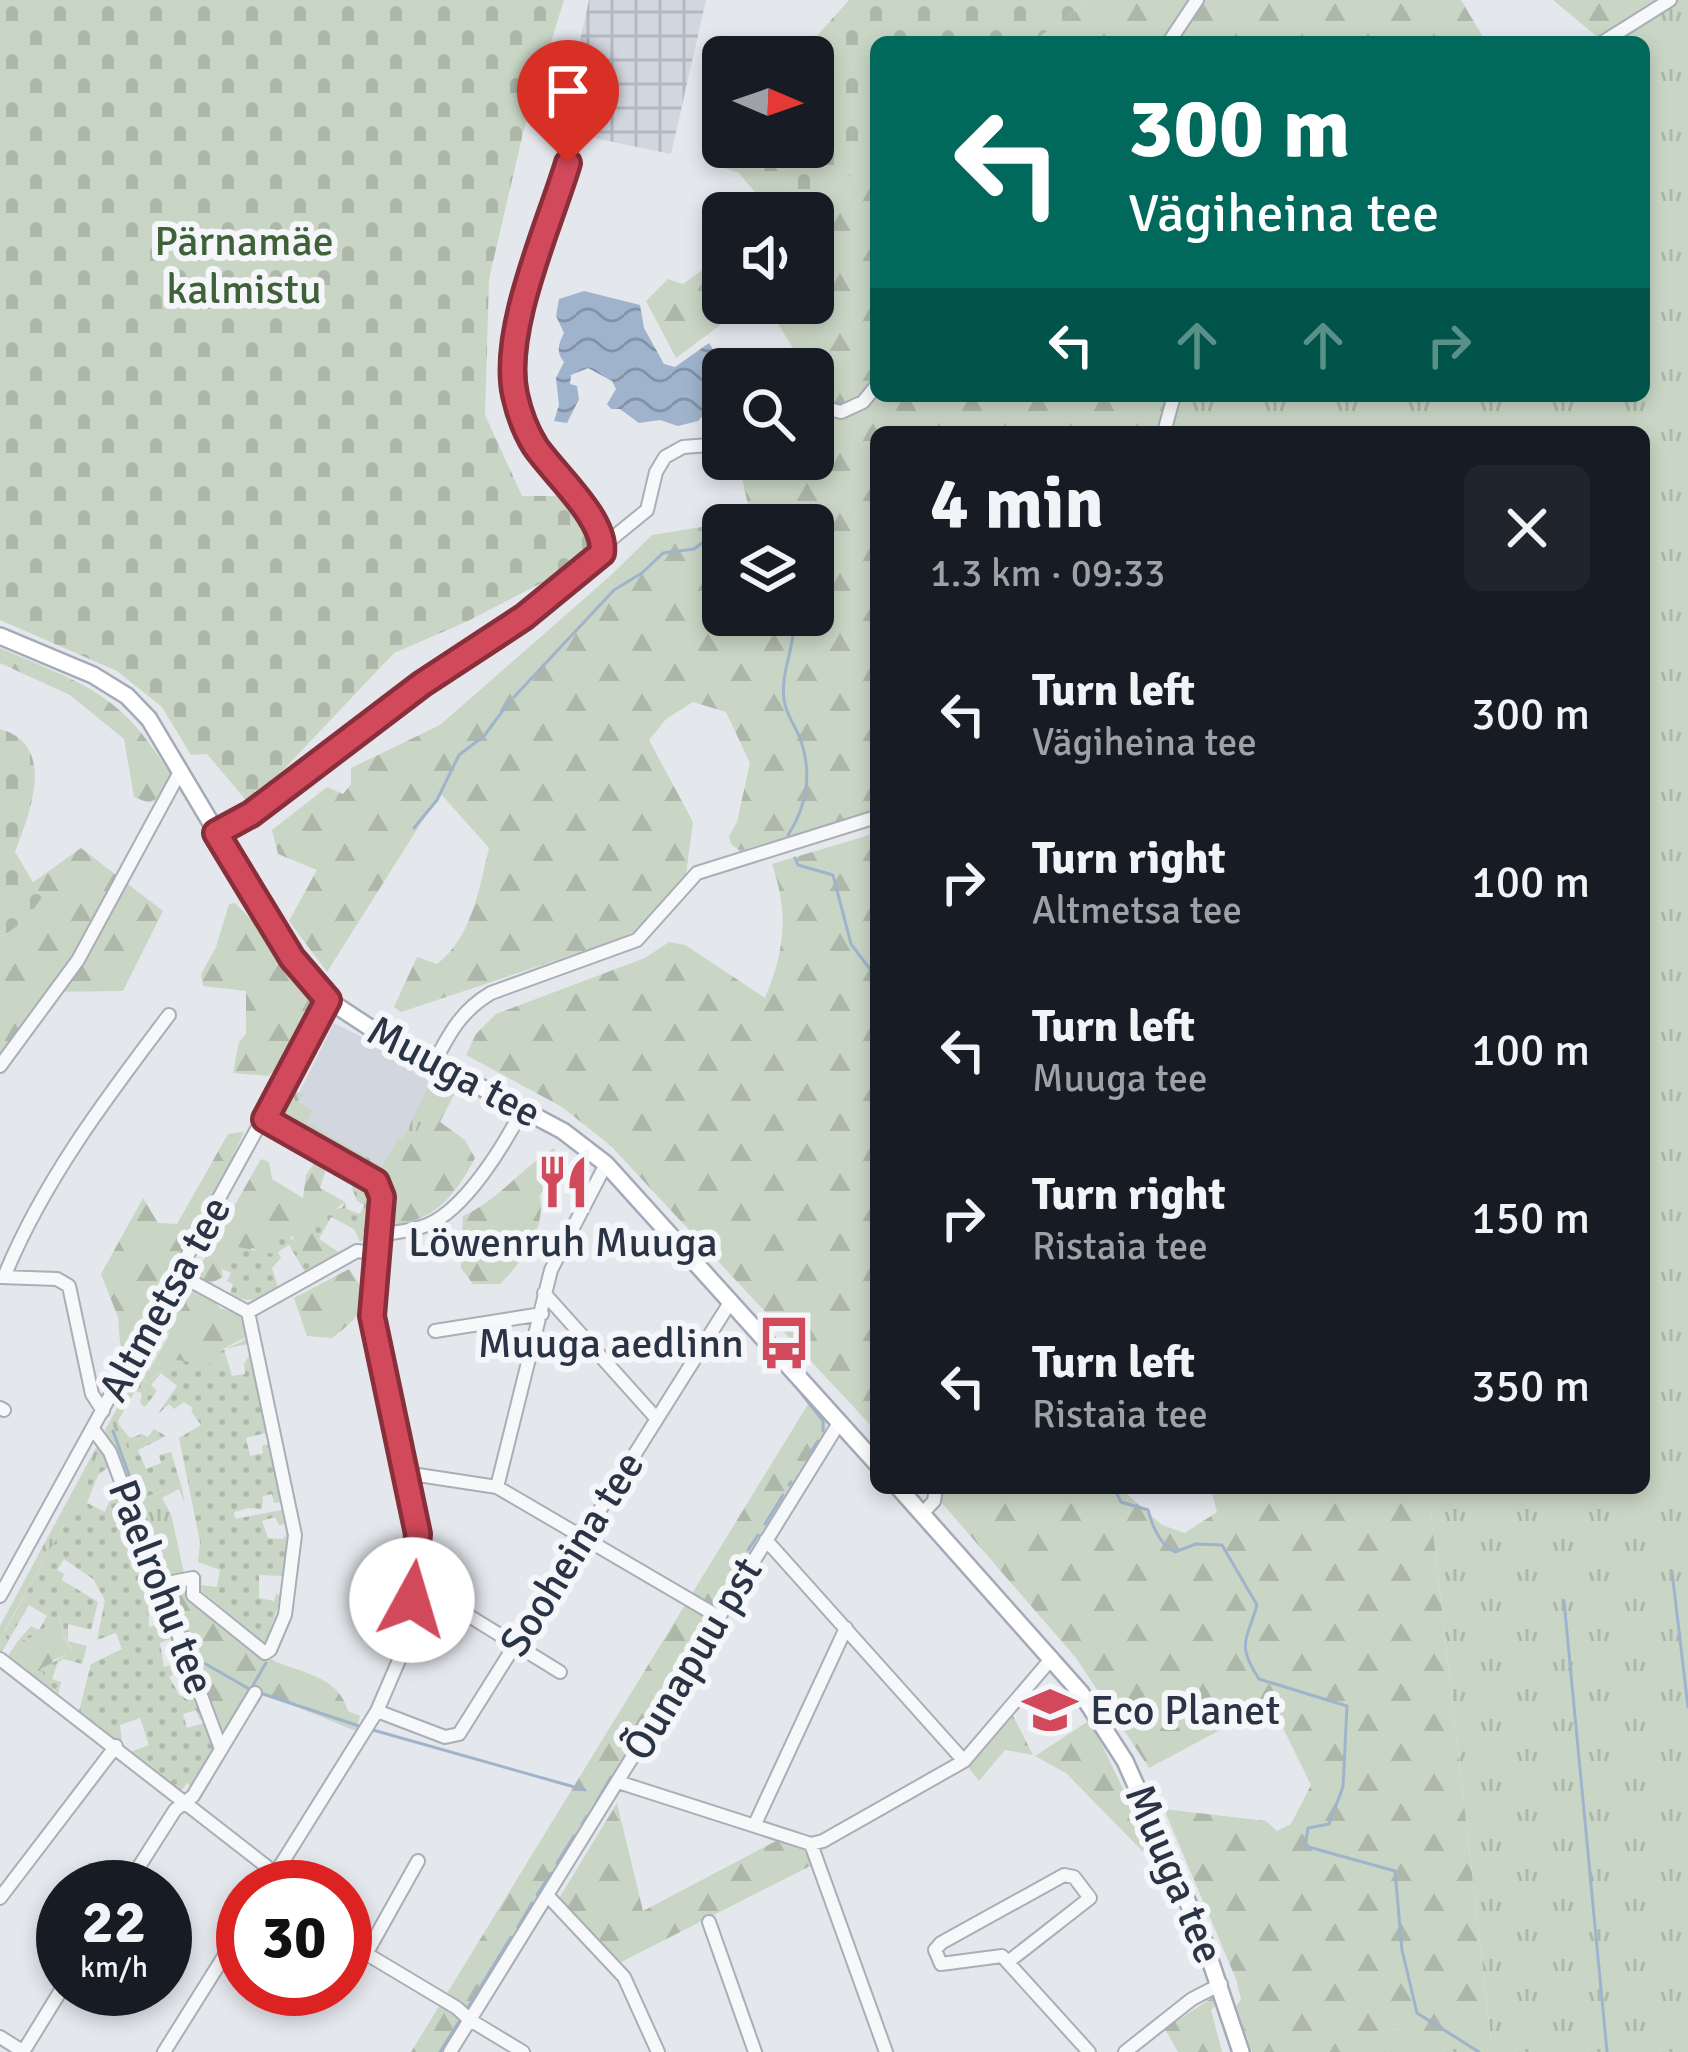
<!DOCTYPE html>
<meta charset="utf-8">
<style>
:root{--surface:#171b24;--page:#20242c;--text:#f1f3f6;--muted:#9ea1a6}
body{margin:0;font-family:Signika,sans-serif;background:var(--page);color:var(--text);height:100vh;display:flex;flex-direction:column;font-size:45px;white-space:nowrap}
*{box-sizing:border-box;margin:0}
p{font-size:39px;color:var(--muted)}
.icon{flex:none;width:66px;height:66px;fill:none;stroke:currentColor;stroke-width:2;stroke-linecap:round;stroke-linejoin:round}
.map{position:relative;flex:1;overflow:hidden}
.side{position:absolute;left:870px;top:426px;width:780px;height:1068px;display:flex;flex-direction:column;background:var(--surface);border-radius:18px;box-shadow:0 6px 18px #0003}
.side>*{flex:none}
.banner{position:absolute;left:870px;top:36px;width:780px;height:366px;border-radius:18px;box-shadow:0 6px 18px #0003;background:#00695c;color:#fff;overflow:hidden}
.needle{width:78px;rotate:92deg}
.buttons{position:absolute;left:702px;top:36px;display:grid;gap:24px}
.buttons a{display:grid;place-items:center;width:132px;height:132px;border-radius:18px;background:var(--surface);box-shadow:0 6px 18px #0003;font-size:60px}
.speed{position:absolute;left:36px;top:1860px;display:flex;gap:24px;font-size:60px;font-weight:700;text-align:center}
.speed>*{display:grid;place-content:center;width:156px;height:156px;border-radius:50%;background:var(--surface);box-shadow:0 6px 18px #0003;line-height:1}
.speed small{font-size:30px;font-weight:400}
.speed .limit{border:18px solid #d22;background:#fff;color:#111}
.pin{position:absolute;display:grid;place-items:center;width:102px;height:102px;color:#fff;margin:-123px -51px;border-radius:50% 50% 50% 0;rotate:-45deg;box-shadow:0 0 12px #0007}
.pin .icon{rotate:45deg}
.me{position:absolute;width:132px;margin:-66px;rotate:6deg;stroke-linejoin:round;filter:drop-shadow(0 0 9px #0008)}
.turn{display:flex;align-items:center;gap:42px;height:252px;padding:0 60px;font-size:54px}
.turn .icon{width:156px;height:156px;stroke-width:2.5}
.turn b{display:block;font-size:84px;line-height:102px}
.lanes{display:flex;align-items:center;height:114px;padding:0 60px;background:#0003;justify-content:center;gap:60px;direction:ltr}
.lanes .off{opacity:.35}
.round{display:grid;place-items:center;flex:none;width:126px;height:126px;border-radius:18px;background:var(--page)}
.summary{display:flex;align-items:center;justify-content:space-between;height:204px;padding:0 60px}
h1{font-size:72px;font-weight:800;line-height:90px}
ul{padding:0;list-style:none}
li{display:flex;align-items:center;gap:36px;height:168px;padding:0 60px}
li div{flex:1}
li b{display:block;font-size:45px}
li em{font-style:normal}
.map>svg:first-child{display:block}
.built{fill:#d2d6de}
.industrial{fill:url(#industrial-grid)}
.grass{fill:url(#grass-tufts)}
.forest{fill:url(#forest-firs);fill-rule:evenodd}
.cemetery{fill:url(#cemetery-stones)}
.park{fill:url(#park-crowns)}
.garden{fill:url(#garden-dots)}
.water{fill:url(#water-waves)}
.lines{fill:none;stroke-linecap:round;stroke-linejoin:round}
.stream{stroke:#9fb4cc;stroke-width:3}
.minor-casing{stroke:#a9aeb7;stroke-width:16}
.major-casing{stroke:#a3abb8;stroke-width:20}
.minor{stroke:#f7f8fa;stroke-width:12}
.major{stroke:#fff;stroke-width:15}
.route-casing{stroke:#882f3b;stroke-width:30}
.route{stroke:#d1495b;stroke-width:21}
.labels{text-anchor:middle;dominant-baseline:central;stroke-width:12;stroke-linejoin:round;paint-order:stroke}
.park-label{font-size:42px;fill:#3f6138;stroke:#f4f6f9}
.street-label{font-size:42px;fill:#2b3445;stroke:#f4f6f9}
.poi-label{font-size:42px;fill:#2b3445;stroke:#f4f6f9}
</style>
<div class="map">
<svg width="1688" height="2052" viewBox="0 0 1688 2052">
<defs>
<pattern id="industrial-grid" width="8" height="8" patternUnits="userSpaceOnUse" patternTransform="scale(3)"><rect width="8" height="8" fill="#d2d6de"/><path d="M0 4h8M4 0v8" fill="none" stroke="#b4b8c0"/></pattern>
<pattern id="grass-tufts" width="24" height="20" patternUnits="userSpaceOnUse" patternTransform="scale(3)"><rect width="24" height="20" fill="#c9d6c5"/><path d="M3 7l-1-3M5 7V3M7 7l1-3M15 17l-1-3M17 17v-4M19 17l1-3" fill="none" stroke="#adb8ab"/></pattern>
<pattern id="forest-firs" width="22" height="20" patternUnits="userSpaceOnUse" patternTransform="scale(3)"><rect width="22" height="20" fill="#c9d6c5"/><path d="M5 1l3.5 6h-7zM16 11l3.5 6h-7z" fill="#adb8ab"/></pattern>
<pattern id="cemetery-stones" width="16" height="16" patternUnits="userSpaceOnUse" patternTransform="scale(3)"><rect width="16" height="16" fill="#c9d6c5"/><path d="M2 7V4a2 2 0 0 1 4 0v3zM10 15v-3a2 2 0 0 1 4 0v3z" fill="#adb8ab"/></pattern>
<pattern id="park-crowns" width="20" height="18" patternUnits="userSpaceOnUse" patternTransform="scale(3)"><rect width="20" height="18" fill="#c9d6c5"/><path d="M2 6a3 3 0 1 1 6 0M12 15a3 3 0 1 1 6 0" fill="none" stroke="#adb8ab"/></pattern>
<pattern id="garden-dots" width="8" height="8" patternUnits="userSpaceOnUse" patternTransform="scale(3)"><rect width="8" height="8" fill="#c9d6c5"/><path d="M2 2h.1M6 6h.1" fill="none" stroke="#adb8ab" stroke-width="1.8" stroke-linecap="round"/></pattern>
<pattern id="water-waves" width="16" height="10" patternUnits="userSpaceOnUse" patternTransform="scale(3)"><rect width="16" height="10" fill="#9fb4cc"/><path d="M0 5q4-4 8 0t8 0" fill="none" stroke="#8293a7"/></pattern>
</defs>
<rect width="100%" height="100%" fill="#e4e7ec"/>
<!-- built -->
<path class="built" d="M334 1023 444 1079 395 1172 382 1176 301 1130 295 1101Z"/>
<!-- industrial -->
<path class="industrial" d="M589 0H706L671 154 560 131Z"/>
<!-- grass -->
<path class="grass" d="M1659 0H1688V2052H1384L1391 2029 1491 2039 1428 1488H1644V432H1164L1175 396H1644V42H1595Z
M429 1085 439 1089 390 1188 278 1123 296 1091 302 1095 298 1102 312 1110 307 1122 382 1166 399 1137 403 1139Z
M188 1282 227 1308 192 1290 118 1421 145 1497 181 1485 185 1503 179 1489 162 1498 171 1514 184 1573 165 1579 105 1430Z
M99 1442 112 1464 101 1459 4 1632 8 1642 0 1655V1626Z"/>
<!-- forest -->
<path class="forest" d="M1091 0H1461L1486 42H1032Z
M1553 0H1659L1600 39Z
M726 147H762L803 208 876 156V396H1175L1164 432H876V810L740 851 731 844 729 836 737 822 750 763 726 712 693 702 666 719 649 740 693 822 685 882 650 929 401 1012 394 1007 417 957 437 964C472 937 479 889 489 848L440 793 327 972 289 921 317 870 278 854 272 830 327 787 343 794 351 784V768L440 725 610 576 652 535 751 519 738 459H813V369H806L765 303H813V213H772L739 173 716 165ZM723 525H813V615H723Z
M723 255V303H750L676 358 646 301 668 279 683 284Z
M0 648C85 685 121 692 171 776L156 799 149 803 134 797 124 739 70 695 0 663Z
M876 833V1431L611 1146 562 1107 466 1055 476 1034 496 1014 645 958 669 942 685 945 765 998C785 950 789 914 772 864Z
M81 848 163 911 123 991 48 992 0 1057V938L26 920 32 883Z
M235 903 260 929 314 1003 288 1057 268 1076 233 1073 239 1042 246 1034V991L203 986 201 974 216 947 229 904Z
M444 1079 458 1087 440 1122 465 1140 475 1158C457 1192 436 1221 395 1224L389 1217 391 1181Z
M244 1132 223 1178 121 1355 118 1317 101 1274 143 1198 158 1223 177 1224 228 1134Z
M554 1148 561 1163 540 1195C546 1230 523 1261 500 1284H473L461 1268 463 1216C497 1201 522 1168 554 1148Z
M318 1157 327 1166 320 1188 345 1202 332 1212 317 1239 331 1251 327 1259 314 1264 306 1261 292 1236 275 1254 265 1255 253 1248 221 1264 223 1277 209 1284 201 1279 198 1270 261 1159 269 1162 272 1179 303 1198 306 1175Z
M349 1269C375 1302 361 1316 332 1338L307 1336 294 1298Z
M191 1287 207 1293 220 1308 255 1319 250 1335 221 1350 224 1366C194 1365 171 1357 148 1382L144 1380 168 1337 174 1308Z
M810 1401 826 1422V1430L796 1482 445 2052H411Z
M929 1488H1120L1162 1525 1185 1533 1217 1512 1212 1493 1205 1488H1428L1491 2040 1392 2029 1384 2052H1252L1236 2006 1241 1999 1236 1979 1164 1809 1266 1821 1277 1831 1291 1824 1311 1785 1282 1726 1254 1712 1149 1768 1076 1658Z
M182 1586C211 1605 234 1635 264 1655 293 1674 337 1671 348 1711L360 1716 356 1731 265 1694 251 1695 228 1730 218 1731 202 1688 206 1682 194 1666 170 1599 169 1592Z
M59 1615 63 1635 73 1653 53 1660 45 1677 54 1685 53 1691 8 1656 17 1642 50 1631Z
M1090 1720 1155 1855 1151 1860 1066 1773 1035 1756Z
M617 1803 643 1911 776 1841 807 1846 814 1864 617 1964 558 1900Z
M1216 1995 1220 2001 1211 2010 1222 2052H1178L1165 2029Z"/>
<!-- cemetery -->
<path class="cemetery" d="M0 0H564L523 133 489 279 485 415 522 496H567L592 541 553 577 468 621 394 653 250 805 207 754 191 755 162 707 117 671 0 620Z
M849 0H1091L1032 42H876V156L803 209 762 147H813V57H798Z
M0 729C58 745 29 815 15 852L42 897 26 920 0 938Z"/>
<!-- park -->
<path class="park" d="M1011 1712 1033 1755 1005 1750 979 1781 965 1763 989 1743Z"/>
<!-- garden -->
<path class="garden" d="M355 1177 376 1193 370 1237 360 1242 354 1229 331 1217 319 1239 340 1253 305 1272 289 1245 278 1252 281 1258 272 1268 278 1287C258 1300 251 1305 230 1293L233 1284 227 1281 231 1273 222 1269 221 1264 226 1252 238 1247 274 1254V1239L281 1232 301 1245 306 1261 314 1264 327 1259 330 1251 317 1239 313 1217 321 1211 342 1208 345 1202 347 1209 360 1214 364 1205 357 1201 352 1188Z
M170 1330 144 1380 147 1382 176 1360 224 1366 221 1351C230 1346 240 1344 247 1337L248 1344 224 1349 232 1376 245 1374 244 1364 250 1354 266 1433 246 1438 250 1456 263 1453 262 1446 269 1444 281 1502 274 1503 272 1494 263 1496 262 1509 248 1508 234 1512 235 1519 282 1510 285 1524 279 1525 275 1517 262 1521 268 1538 283 1539 287 1533 284 1576 259 1575V1598L274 1601 276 1594 282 1596 265 1644 196 1586 197 1574 202 1575 201 1585 217 1587 220 1570 198 1562 200 1542 179 1438 201 1425 191 1411 193 1408 184 1402 174 1409 169 1404 157 1415 177 1386 161 1373 151 1385 157 1391 145 1407 140 1403 142 1393 135 1391Z
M119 1425 130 1438 142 1434 148 1437 154 1429 166 1436 138 1450 146 1469 161 1463 159 1455 171 1452 181 1485 145 1497Z
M101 1458 112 1464 98 1475 87 1503 105 1512 118 1481 163 1610 157 1602 148 1605 149 1627 165 1622 163 1627 172 1628 184 1655 175 1650 170 1639 160 1643 164 1667 186 1660 194 1683 187 1684 181 1671 169 1677 180 1696 197 1691 206 1717 200 1720 196 1710 183 1714 187 1728 208 1722 218 1749 193 1789 187 1783 179 1794 128 1753 149 1745 140 1718 120 1725 122 1740 118 1742 79 1711 91 1664 122 1649 116 1633 97 1640 105 1600 93 1579 64 1559 57 1570 64 1574 62 1580 98 1602 91 1630 68 1624V1641L87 1646 82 1664 63 1659 57 1664 52 1679 61 1682 58 1695 40 1669 73 1652 63 1634 60 1617 50 1631 17 1642 31 1626 39 1630 47 1616 29 1605 8 1641 4 1633Z"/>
<!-- water -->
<path class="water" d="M584 291 640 305 644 328 664 364 675 367 709 343 714 351 711 367 720 398 698 421 678 426 660 420 639 423 620 409H611L607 404 616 389 612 381 588 368 571 375 570 384 577 386 579 399 567 423 554 421 559 405 556 378 564 362C556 352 558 345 564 333L556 316 559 299Z"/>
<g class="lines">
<!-- stream -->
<path class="stream" d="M726 525H749
M514 697 614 590 642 573 663 553 694 549 723 527
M414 828 437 800 459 755 484 736 510 701
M788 835C806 807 812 777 802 744 798 729 786 716 784 700 780 670 797 645 793 615
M795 858 798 865 833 875 851 944 876 977
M704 1284 715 1296
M730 1313 761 1347
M768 1355 784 1373
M790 1379 823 1421V1431
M113 1431 166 1576
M810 1453 818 1441
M789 1485 791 1482
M1114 1488 1121 1502 1148 1510C1152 1525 1160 1545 1175 1552L1196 1544 1222 1545 1257 1605C1247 1640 1236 1644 1259 1679L1347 1706 1343 1787 1329 1824 1308 1828 1305 1846 1395 1871 1402 1950 1417 2013 1479 2052
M765 1524 783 1495
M748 1550 758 1535
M1672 1572 1688 1707
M171 1589 197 1659 251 1690
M1564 1601 1607 2052
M715 1606 743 1560
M679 1664 707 1619
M252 1687 266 1663
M260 1693 359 1726
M648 1715 672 1676
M373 1730 585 1790
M626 1751 643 1724
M596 1803 611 1777
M582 1824 587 1816
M557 1863 574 1836
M537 1895 551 1873
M518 1927 532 1903
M467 2009 511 1937
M1228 2036 1232 2052
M440 2052 460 2020"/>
<defs>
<path id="minor" d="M1169 42 1197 0
M1603 42 1670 0
M813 405 841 412 863 402 876 386
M1164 432 1174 396
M604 545 647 510 656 472 665 457 683 447 723 444
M216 833 251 814 422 684 524 617 602 553C607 520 552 473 535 446 525 430 519 413 515 395 502 329 549 228 568 163
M435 1061C450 1032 462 1010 491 993L637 940 697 873 876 817
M0 1066 78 960 181 770
M264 1119 376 1182 382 1197 372 1316 418 1534 411 1600 402 1653 377 1711 267 1887
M379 1235C395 1232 412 1231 427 1225 465 1210 505 1144 523 1108
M178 1274 248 1312 357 1251 376 1253
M0 1277 57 1279 69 1286 92 1394 103 1411
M4 1277C43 1181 107 1097 169 1015
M544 1293 656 1418
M435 1331 542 1314
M0 1408 4 1410
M93 1429 110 1452 221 1749
M405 1473 497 1487 719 1617
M497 1487 551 1270 606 1164
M922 1514 934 1501 936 1488
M766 1540 964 1761
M162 1584 193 1578V1595L265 1653 270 1650 285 1615 295 1535 248 1312
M0 1596 328 1000
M411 1600 461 1611 560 1672
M0 1659 275 1873
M377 1711 445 1737 459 1734 731 1301
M618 1782 811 1844 823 1841 964 1761 1052 1658
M755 1824 846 1628
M811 1844 886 2052
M126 1887 175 1810 193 1796 255 1693
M547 1895 624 1977 658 2052
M0 1898 116 1746
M709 1922 755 2052
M345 1941 457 2008 470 2020 523 2052
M366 1954 418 1861
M1008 1962 1090 1898 1074 1877 1064 1875 941 1943 935 1950 941 1964 1002 1956 1089 2052
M0 2037 24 2052
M23 2052 63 1987
M164 2052 243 1926
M450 2052 839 1423
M1125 2052 1192 1999 1221 1984"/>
<path id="major" d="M0 636 93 675 127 696 149 719 292 959 328 1000 375 1031 563 1131 606 1164 876 1463
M899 1488 1081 1693 1125 1761 1200 1930 1241 2052"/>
</defs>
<!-- minor casing -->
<use href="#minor" class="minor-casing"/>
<!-- major casing -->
<use href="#major" class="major-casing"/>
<!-- minor -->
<use href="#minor" class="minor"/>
<!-- major -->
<use href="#major" class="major"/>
</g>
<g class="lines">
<defs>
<path id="route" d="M412 1600 418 1534 372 1316 382 1197 376 1182 265 1119 328 1000 292 958 216 833 251 814 422 684 524 617 602 553C607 520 553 473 535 446 525 430 519 413 515 395 501 331 549 226 568 163"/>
</defs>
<!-- route casing -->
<use href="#route" class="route-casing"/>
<!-- route -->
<use href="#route" class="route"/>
</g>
<!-- icons -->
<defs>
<symbol id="restaurant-bare" viewBox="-9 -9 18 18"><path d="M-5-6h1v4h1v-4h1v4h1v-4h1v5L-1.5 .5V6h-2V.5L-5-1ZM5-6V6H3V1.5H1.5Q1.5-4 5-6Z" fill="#d1495b" stroke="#f4f6f9" stroke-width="2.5" paint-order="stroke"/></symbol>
<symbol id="bus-bare" viewBox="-9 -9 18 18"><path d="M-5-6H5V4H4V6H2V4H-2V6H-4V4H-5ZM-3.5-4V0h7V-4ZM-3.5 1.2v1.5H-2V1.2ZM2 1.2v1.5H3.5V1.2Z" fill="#d1495b" stroke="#f4f6f9" stroke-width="2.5" paint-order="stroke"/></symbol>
<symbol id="school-bare" viewBox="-9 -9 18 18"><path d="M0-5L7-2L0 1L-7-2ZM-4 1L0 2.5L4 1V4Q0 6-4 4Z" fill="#d1495b" stroke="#f4f6f9" stroke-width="2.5" paint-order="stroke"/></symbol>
</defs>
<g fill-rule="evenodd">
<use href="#restaurant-bare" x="525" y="1144" width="76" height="76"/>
<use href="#bus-bare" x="746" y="1305" width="76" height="76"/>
<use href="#school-bare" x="1012" y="1672" width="76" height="76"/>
</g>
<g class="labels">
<!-- park labels -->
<g class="park-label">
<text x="244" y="241">Pärnamäe<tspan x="244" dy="48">kalmistu</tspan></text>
</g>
<!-- street labels -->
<g class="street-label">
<text transform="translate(454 1072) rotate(28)">Muuga tee</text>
<text transform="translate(165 1299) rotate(-61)">Altmetsa tee</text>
<text transform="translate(572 1554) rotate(-58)">Sooheina tee</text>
<text transform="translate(161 1587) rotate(69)">Paelrohu tee</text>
<text transform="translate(693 1659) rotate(-59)">Õunapuu pst</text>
<text transform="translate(1174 1874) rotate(67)">Muuga tee</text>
</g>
<!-- poi labels -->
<g class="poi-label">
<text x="563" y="1242">Löwenruh Muuga</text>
<text x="744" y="1343" text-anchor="end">Muuga aedlinn</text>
<text x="1090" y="1710" text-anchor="start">Eco Planet</text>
</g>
</g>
</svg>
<div class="buttons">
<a><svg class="needle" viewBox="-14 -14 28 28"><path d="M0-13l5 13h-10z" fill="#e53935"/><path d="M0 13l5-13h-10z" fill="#9ea1a6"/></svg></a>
<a><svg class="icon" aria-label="sound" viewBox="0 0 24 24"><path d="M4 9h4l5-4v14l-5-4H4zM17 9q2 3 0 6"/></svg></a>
<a><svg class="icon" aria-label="search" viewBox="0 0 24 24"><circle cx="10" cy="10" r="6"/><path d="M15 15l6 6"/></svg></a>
<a><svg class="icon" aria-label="layers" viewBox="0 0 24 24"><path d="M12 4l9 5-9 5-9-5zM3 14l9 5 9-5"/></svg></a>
</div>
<div class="speed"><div>22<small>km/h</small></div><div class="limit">30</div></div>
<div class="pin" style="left:568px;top:163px;background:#d93025"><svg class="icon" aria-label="arrive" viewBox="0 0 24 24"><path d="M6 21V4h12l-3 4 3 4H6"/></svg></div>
<svg class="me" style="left:412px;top:1600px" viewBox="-20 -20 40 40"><circle r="19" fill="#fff"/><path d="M0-13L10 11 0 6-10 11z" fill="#d1495b"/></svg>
<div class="banner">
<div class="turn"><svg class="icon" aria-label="left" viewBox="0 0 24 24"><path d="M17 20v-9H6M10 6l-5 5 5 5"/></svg><div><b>300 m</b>Vägiheina tee</div></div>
<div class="lanes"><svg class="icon" aria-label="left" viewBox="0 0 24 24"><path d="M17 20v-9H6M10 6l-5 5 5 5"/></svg><svg class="icon off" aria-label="ahead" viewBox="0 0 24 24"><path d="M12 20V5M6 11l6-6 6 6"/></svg><svg class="icon off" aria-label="ahead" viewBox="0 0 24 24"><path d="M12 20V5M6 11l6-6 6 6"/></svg><svg class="icon off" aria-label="right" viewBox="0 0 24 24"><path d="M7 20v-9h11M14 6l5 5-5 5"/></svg></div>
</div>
<section class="side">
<div class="summary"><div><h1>4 min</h1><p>1.3 km · 09:33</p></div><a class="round"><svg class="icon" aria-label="close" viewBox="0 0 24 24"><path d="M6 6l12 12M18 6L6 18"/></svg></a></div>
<ul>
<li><svg class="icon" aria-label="left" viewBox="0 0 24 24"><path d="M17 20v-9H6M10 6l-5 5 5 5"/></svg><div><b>Turn left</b><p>Vägiheina tee</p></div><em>300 m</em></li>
<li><svg class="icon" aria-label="right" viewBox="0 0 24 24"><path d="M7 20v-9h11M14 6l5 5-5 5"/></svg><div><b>Turn right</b><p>Altmetsa tee</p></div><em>100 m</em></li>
<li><svg class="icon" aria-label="left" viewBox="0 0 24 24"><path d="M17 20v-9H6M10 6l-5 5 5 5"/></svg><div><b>Turn left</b><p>Muuga tee</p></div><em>100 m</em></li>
<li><svg class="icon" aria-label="right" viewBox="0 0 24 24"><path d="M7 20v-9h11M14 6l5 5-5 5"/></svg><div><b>Turn right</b><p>Ristaia tee</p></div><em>150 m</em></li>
<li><svg class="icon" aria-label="left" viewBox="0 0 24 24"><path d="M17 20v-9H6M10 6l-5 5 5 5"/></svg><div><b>Turn left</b><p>Ristaia tee</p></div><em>350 m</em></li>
</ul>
</section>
</div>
